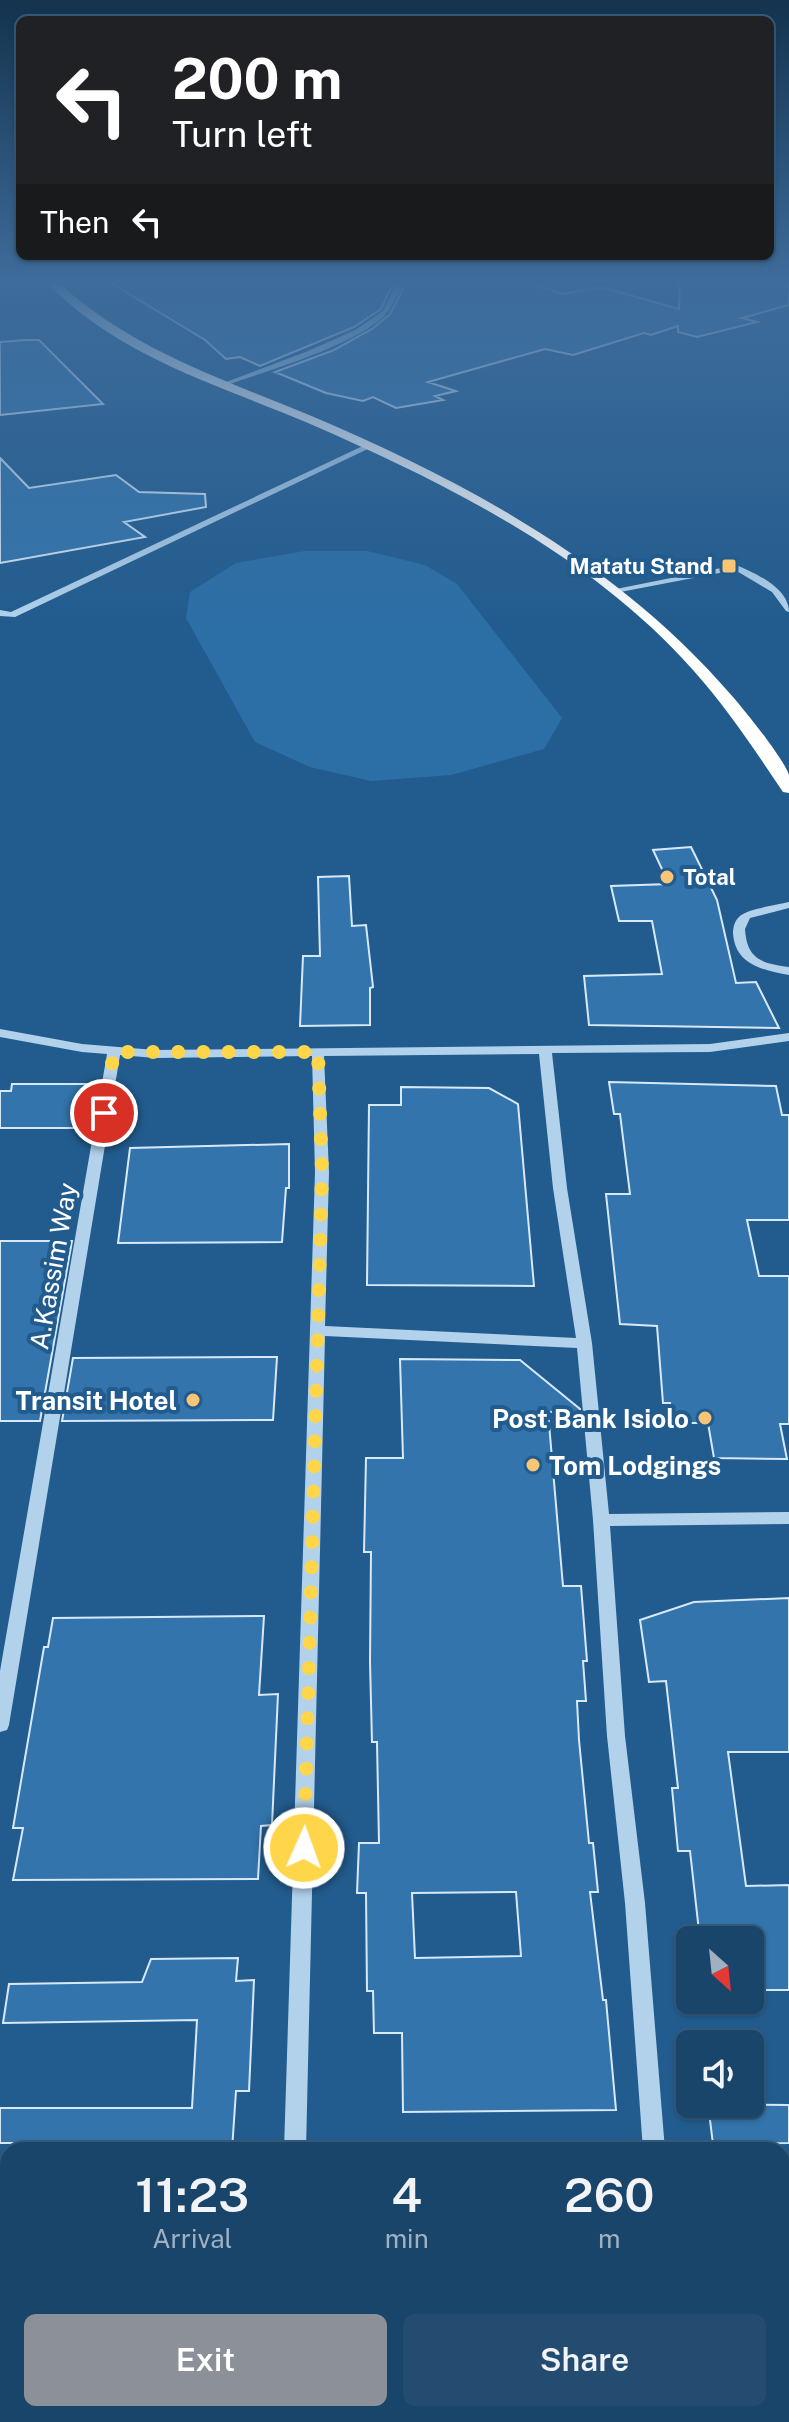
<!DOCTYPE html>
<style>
:root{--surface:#1a456a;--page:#234c70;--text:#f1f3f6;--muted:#9fb1c1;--line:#385d7e;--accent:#8c9099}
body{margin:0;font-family:"Public Sans",sans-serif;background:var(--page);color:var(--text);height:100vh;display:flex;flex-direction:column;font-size:30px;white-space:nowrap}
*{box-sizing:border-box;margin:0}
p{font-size:26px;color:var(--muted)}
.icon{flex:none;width:44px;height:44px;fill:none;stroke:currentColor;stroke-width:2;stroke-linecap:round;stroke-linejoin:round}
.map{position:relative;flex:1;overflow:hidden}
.panel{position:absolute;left:0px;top:2142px;width:790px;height:280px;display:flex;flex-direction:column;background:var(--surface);border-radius:24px 24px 0 0;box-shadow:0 2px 6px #0004,0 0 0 2px var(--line)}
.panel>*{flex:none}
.top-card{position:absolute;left:16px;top:16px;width:758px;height:244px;border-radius:12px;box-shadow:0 2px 6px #0004,0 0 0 2px var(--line);background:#202124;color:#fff;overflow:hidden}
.needle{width:52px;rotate:153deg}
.buttons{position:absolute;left:676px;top:1926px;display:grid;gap:16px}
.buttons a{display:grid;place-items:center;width:88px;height:88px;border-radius:12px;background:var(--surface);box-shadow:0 2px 6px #0004,0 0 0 2px var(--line);font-size:40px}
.pin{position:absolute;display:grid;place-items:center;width:68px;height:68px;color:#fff;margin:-34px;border:4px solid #fff;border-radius:50%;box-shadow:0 2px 8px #0007}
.me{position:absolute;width:88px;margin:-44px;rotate:2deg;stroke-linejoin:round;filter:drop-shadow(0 0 6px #0008)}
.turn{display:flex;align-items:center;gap:28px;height:168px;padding:0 24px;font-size:36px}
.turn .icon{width:104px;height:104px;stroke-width:2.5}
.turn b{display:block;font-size:56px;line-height:68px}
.then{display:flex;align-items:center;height:76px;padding:0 24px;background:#0003;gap:16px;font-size:30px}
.eta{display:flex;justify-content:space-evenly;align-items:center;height:136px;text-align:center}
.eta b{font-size:48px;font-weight:600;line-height:56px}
.cta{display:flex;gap:16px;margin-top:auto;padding:16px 24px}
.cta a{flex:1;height:92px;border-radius:12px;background:var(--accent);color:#fff;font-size:32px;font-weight:600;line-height:92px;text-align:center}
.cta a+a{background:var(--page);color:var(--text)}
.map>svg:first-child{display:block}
.green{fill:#2c6fa6}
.building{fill:#3274ab;stroke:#d7e9f9;stroke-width:2;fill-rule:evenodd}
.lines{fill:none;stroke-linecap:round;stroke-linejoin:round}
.minor{fill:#b2d2ec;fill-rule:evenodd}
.highway{fill:#fff;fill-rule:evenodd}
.route{stroke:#ffd54a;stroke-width:14;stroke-dasharray:0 25.2}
.poi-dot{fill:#f7c574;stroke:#225c8e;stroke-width:3}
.labels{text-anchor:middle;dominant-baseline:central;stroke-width:8;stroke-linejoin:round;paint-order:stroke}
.far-poi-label{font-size:22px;font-weight:bold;fill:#fff;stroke:#225c8e;text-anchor:end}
.street-label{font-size:26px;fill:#fff;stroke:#225c8e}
.poi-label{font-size:26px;font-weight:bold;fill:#fff;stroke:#225c8e;text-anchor:end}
</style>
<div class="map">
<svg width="789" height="2422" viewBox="0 0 789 2422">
<rect width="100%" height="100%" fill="#225c8e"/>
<!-- green -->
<path class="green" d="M305 551H367L425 565 457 584 562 718 544 749 451 775 371 781 310 767 255 742 186 618 190 592 236 563Z"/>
<!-- building -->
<path class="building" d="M111 283H393L381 309 354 327 260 366 240 357 226 359 205 340Z
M406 283H529L564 294 601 287 679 309 680 283H789V305L742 318 757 322 697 337 678 332V326L651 335 644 333 573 355 545 349 428 382 456 391 435 396 443 400 396 408 373 397 363 401 326 393 275 372 334 350 372 329 390 314Z
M26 340H39L103 404 0 415V342Z
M0 458 29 488 116 475 139 492 205 494 206 507 124 522 145 537 0 563Z
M691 847 717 900 736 983 756 982 779 1028 589 1025 584 976 662 974 652 921H619L611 886 669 884 653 850Z
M349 876 352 926 366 925 373 987 370 988V1025L300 1026 303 956H320L318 877Z
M609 1082 776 1086 782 1115H789V1220H747L759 1276H789V1424H780L787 1459 714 1458 708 1423H673L670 1403H663L657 1326 620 1324 606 1194H630L620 1114H614Z
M12 1084H90L97 1093 91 1128H0V1091H11Z
M401 1087 489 1088 518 1104 534 1286 367 1285 369 1105H401Z
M289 1144V1188H286L282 1242 118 1243 130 1148Z
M0 1241H72L40 1421H0Z
M277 1357 273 1420 62 1421 73 1358Z
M400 1359 520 1360 580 1409V1412H548L563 1586H581L587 1661H583L586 1701H577L579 1740 589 1843H593L598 1892H590L603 2000H606L616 2110 403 2112 402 2033H374L373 1991H367L366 1893H357L359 1843H379L377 1742H372L370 1662 371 1552H364L366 1458H403ZM516 1892 521 1956 415 1958 412 1893Z
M789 1598V1752H728L746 1886 789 1885V1990H750V1940H700L690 1851H678L672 1788H678L666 1681 649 1682 640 1620 694 1602Z
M264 1616 259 1695 278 1694 272 1825 261 1826 258 1879 13 1880 23 1828H13L44 1647H48L53 1618Z
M238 1958 236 1981 254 1980 249 2091H236L232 2150H166V2143H0V2108H192L197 2020 3 2023 9 1984 142 1982 151 1959Z
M708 2104 789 2105V2143L713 2144Z"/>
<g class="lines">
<!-- minor -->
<path class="minor" d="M397 283H403C397 294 393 307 384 316 355 345 268 371 226 385L221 384 308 351 355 330 383 311Z
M367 444 374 446 15 617 0 616V610L11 612Z
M736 565C755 573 789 588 789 612L786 611 772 592 735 570 615 593 611 590Z
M789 902V908L750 918 745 929C747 960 762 963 789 967V975C763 970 735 965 733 933 733 927 735 920 740 916 748 909 777 905 789 902Z
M0 1029 82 1044 155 1050 710 1044 789 1033V1041L710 1052 552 1053 567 1188 592 1343 609 1514 789 1512V1524L610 1526 625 1736 645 1903 665 2150H643L625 1903 607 1736 593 1520 577 1348 325 1336 306 2150H284L315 1172 312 1056 155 1058 120 1055 9 1725 7 1730 0 1732V1671L107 1054 82 1052 0 1037ZM539 1054 553 1188 576 1338 325 1326 329 1172 324 1056Z
M782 2386H789V2410H782Z
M272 2414H296V2422H272Z
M691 2414H715L716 2422H692Z"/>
<!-- highway -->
<path class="highway" d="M48 283H59C132 350 225 380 314 417 471 484 621 566 733 697 745 711 784 759 789 775 789 780 789 788 789 793L783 792C754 749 727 708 693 670 591 555 446 483 308 423 219 385 116 356 48 283Z"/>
</g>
<!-- sky -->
<linearGradient id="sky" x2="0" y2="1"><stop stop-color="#13334e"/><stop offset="0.45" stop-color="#3e6c9b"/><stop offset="1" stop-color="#3e6c9b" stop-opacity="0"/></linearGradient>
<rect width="789" height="622" fill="url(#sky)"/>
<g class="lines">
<!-- route -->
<path class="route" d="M104 1113 114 1052H318L322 1172 304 1848"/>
</g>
<!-- markers -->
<g class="poi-dot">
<rect x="721" y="558" width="16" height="16" rx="4"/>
<circle cx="667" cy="877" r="8"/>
<circle cx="193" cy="1400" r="8"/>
<circle cx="705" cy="1418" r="8"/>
<circle cx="533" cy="1465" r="8"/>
</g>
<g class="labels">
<!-- far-poi labels -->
<g class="far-poi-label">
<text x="713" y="566">Matatu Stand</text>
<text x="683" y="877" text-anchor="start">Total</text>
</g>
<!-- street labels -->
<g class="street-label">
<text transform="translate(53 1266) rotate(-80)">A.Kassim Way</text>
</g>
<!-- poi labels -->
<g class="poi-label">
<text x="177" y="1400">Transit Hotel</text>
<text x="689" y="1418">Post Bank Isiolo</text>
<text x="549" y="1465" text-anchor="start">Tom Lodgings</text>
</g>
</g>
</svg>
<div class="buttons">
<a><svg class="needle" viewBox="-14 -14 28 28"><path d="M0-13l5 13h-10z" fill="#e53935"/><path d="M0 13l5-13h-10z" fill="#9fb1c1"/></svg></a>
<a><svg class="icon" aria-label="sound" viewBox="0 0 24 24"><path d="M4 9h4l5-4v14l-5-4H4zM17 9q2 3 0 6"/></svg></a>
</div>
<div class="pin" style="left:104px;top:1113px;background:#d93025"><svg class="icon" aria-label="arrive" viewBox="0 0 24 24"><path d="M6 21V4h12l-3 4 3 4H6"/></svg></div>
<svg class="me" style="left:304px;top:1848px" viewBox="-20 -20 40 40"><circle r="17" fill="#ffd54a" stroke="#fff" stroke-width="3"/><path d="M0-11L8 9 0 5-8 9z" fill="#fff"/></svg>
<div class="top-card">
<div class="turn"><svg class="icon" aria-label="left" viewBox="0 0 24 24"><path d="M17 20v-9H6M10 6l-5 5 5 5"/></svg><div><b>200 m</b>Turn left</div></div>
<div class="then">Then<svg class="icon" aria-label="left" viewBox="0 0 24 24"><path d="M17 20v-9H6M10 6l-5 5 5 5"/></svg></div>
</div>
<section class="panel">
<div class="eta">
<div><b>11:23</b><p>Arrival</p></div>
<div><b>4</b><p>min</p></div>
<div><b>260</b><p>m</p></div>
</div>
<div class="cta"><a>Exit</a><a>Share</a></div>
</section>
</div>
